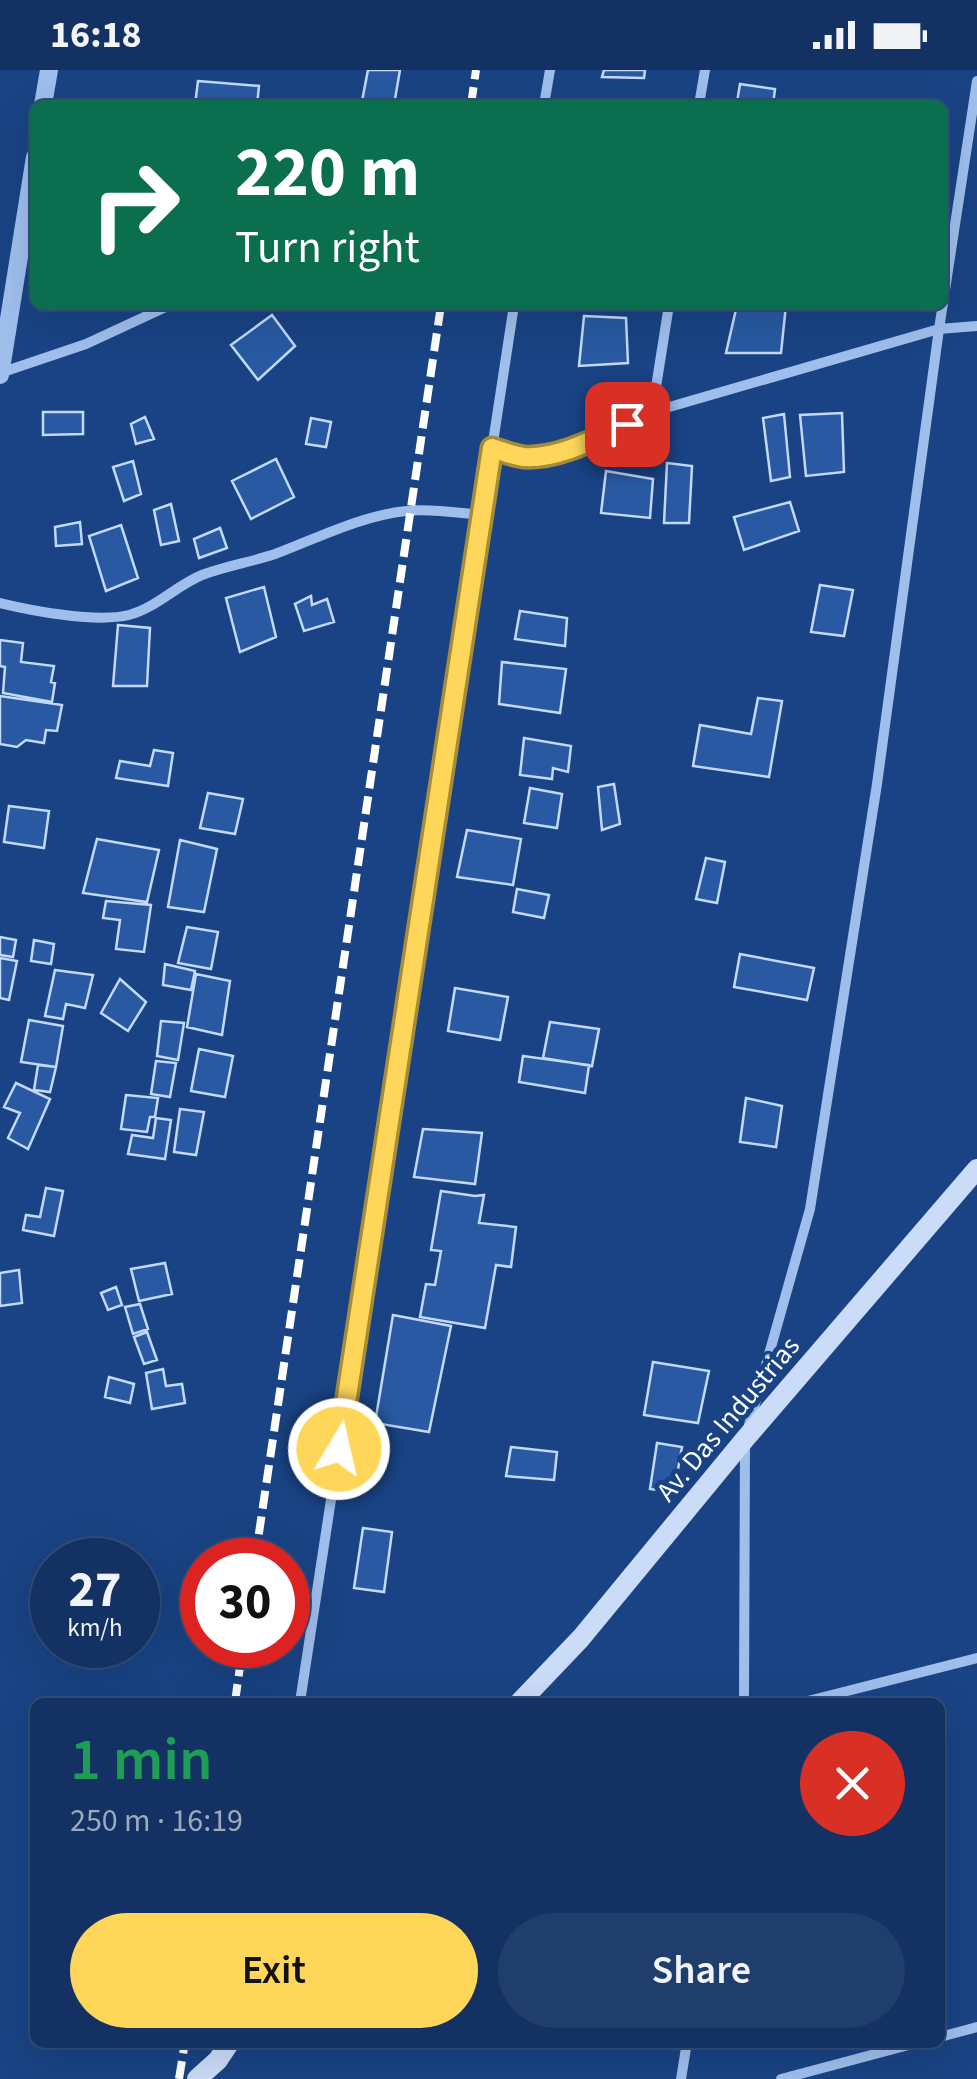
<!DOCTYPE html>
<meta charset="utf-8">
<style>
:root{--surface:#133263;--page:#203e6c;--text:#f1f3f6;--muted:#9daabe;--line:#324d78;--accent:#fed75a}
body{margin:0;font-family:"Source Sans 3",sans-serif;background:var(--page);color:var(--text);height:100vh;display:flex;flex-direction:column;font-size:38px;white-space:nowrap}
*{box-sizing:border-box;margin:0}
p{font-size:32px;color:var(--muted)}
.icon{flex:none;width:55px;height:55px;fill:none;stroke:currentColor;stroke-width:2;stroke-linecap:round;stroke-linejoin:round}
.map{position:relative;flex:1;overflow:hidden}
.details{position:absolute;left:30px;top:1628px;width:915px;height:350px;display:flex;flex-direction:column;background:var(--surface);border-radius:15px;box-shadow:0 10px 40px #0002,0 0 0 2px var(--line)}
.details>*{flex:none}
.top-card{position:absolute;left:30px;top:30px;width:918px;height:210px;border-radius:15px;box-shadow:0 10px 40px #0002,0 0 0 2px var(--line);background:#0b6e4f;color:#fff;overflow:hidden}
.speed{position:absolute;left:30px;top:1468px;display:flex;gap:20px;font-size:50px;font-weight:700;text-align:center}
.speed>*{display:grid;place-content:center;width:130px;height:130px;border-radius:50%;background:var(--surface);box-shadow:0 10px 40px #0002,0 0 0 2px var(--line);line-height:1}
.speed small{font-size:25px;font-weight:400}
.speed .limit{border:15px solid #d22;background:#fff;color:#111}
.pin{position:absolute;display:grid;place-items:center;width:85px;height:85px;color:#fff;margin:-42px;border-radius:20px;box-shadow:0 5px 15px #0006}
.me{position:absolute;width:110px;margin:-55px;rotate:9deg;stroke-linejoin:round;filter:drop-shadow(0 0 8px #0008)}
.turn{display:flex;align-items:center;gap:35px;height:210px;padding:0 40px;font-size:45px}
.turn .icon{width:130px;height:130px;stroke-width:2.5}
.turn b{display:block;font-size:70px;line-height:85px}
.round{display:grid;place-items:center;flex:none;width:105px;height:105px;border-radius:52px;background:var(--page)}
.overview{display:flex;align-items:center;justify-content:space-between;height:170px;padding:0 40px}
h1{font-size:60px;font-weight:600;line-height:75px;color:#1e9e55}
.cta{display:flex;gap:20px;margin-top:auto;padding:20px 40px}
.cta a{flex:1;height:115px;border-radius:60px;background:var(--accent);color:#111;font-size:40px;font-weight:600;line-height:115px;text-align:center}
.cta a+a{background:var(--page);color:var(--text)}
.status{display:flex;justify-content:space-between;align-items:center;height:70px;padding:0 50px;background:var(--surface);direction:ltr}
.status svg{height:28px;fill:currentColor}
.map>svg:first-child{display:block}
.building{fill:#2859a2;stroke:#c3d9f9;stroke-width:2.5}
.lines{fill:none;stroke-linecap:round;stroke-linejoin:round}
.minor{stroke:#9fbeec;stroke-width:10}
.tertiary{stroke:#9fbeec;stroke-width:18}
.secondary{stroke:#cbdcf8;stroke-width:20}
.rail{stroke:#fff;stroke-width:8;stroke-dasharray:18 8;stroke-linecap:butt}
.route-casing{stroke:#a58c3a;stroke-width:25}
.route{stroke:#fed75a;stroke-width:18}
.labels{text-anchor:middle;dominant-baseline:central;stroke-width:10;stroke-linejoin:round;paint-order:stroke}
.street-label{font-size:28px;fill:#fff;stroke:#194384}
</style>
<div class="status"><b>16:18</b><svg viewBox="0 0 49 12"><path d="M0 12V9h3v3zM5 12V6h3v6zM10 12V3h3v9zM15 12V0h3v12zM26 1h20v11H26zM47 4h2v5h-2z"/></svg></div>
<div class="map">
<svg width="977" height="2009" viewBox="0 0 977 2009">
<rect width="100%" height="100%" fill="#194384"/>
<!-- building -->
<path class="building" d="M368 0H400L394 35 362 31Z
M604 0H645L644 8 602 7Z
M198 11 259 16 257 35H195Z
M740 14 775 19 773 35H725L726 30 737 32Z
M737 235H786L781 283H726Z
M272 245 295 276 258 310 231 275Z
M584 246 626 248 628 293 579 296Z
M43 342H83V364L43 365Z
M842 343 844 402 806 406 800 345Z
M784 344 790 407 771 411 763 348Z
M145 347 154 369 136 374 131 354Z
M311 348 331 352 326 377 306 374Z
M276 389 294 427 251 449 232 411Z
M133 391 141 424 124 431 113 397Z
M667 393 692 396 689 453H664Z
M606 401 653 409 650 448 601 443Z
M790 432 799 461 744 480 734 447Z
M171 434 179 471 161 475 154 440Z
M80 452 82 474 56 476 55 457Z
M121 455 138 508 106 521 89 466Z
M220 458 227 478 199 488 194 469Z
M820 515 853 520 844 566 811 562Z
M264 517 276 567 240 582 226 528Z
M311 526 312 535 327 529 334 552 304 561 295 534Z
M520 541 567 548 565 576 515 569Z
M118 555 150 558 147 616H113Z
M0 570 23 573 21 592 54 596 51 612 55 613 52 632 3 623 5 597 0 596Z
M502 592 566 599 560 643 499 634Z
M0 626 62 635 57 661 46 660 44 673 26 670 17 677 0 674Z
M758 628 782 631 769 707 693 696 700 655 751 664Z
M524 668 571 676 568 702 553 698 552 709 520 705Z
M154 680 173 683 168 716 116 708 120 691 150 696Z
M614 714 620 754 602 760 598 717Z
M530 718 562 724 557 758 524 753Z
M208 723 243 729 235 764 200 758Z
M9 736 49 741 44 778 4 772Z
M467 760 521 769 513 815 457 807Z
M97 769 159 780 147 832 83 823Z
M180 770 217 779 204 842 168 837Z
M706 788 725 792 717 833 696 829Z
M517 819 549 825 544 848 513 842Z
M106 831 151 835 144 882 116 879 120 850 103 848Z
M187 857 218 862 211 899 178 893Z
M0 867 16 870 13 887 0 885Z
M34 870 54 874 51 894 31 891Z
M740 884 814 898 807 930 734 917Z
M0 888 17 891 9 930 0 928Z
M165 894 195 901 191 920 163 915Z
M55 900 93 905 85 938 66 934 63 949 45 946Z
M196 904 230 911 222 965 187 957Z
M120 909 146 932 128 961 101 943Z
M455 918 508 927 500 970 448 961Z
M29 950 63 956 56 997 21 992Z
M161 951 184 953 178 990 157 986Z
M550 952 599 959 592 996 543 988Z
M199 979 233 986 225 1027 191 1021Z
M523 986 589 995 585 1023 519 1012Z
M156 991 176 993 170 1027 151 1024Z
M38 995 56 997 50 1022 34 1020Z
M16 1013 50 1029 28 1079 8 1068 20 1043 4 1037Z
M126 1025 158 1028 155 1047H150L147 1062 121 1059Z
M746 1028 782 1036 776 1077 740 1072Z
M180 1039 204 1042 196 1085 174 1082Z
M156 1048 171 1050 165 1089 128 1084 132 1065 153 1068Z
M423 1059 482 1063 475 1114 414 1107Z
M46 1118 63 1121 54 1166 23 1160 26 1145 40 1147Z
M441 1121 475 1126 484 1125 479 1153 516 1157 511 1197 496 1195 485 1258 420 1247 426 1214 435 1215 441 1181 431 1180Z
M165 1193 172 1224 139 1231 131 1199Z
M19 1200 22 1233 0 1236V1203Z
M116 1217 122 1235 108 1240 101 1223Z
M140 1234 148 1259 133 1264 125 1237Z
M393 1245 451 1256 429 1362 375 1353Z
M147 1262 157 1290 144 1294 134 1267Z
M653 1292 709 1301 698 1353 644 1345Z
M163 1299 166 1316 182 1314 185 1333 152 1339 146 1303Z
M109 1307 134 1314 130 1333 105 1327Z
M657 1373 682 1377 674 1422 650 1419Z
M511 1377 557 1382 554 1410 506 1406Z
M363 1458 392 1462 384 1522 354 1518Z"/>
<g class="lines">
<!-- minor -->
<path class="minor" d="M544 35 550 0
M699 35 705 0
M0 303 86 274 170 235
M652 342 669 235
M492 378 523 387 547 385 577 376 652 342 939 259 977 256
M0 533C33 541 96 553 129 545 156 538 177 515 202 505 226 496 251 492 275 484 318 468 360 446 406 441 428 438 459 443 482 445
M300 1632 514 235
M744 1632 745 1369 810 1139 877 714 939 259 977 11
M804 1632 977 1588
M940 1967 977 1957
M681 2009 687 1972
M781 2009 920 1972"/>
<!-- tertiary -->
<path class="tertiary" d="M43 35 49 0
M0 305 35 87"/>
<!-- secondary -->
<path class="secondary" d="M520 1632 581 1568 745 1369 977 1099
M197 2009 218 1990 230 1972"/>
<!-- rail -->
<path class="rail" d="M471 35 476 0
M255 1490 441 235
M235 1632 243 1575
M179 2009 185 1972"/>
</g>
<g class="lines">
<defs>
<path id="route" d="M339 1379 492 378C502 381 514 386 524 387 560 389 596 368 627 354"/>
</defs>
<!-- route casing -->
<use href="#route" class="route-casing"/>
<!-- route -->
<use href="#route" class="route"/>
</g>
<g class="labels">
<!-- street labels -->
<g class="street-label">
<text transform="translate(728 1349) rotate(-50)">Av. Das Industrias</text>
</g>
</g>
</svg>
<div class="speed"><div>27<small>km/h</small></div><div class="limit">30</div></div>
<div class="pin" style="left:627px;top:354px;background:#d93025"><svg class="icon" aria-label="arrive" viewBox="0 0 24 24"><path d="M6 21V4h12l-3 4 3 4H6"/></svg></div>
<svg class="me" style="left:339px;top:1379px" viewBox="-20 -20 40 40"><circle r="17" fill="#fed75a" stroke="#fff" stroke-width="3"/><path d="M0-11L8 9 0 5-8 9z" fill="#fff"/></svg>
<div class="top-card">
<div class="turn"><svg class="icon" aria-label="right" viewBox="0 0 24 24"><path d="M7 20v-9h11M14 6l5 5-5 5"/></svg><div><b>220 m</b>Turn right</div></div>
</div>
<section class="details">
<div class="overview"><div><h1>1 min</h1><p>250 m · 16:19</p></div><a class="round" style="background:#d93025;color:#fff"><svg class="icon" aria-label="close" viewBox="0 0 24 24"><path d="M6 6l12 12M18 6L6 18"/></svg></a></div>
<div class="cta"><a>Exit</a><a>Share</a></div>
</section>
</div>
